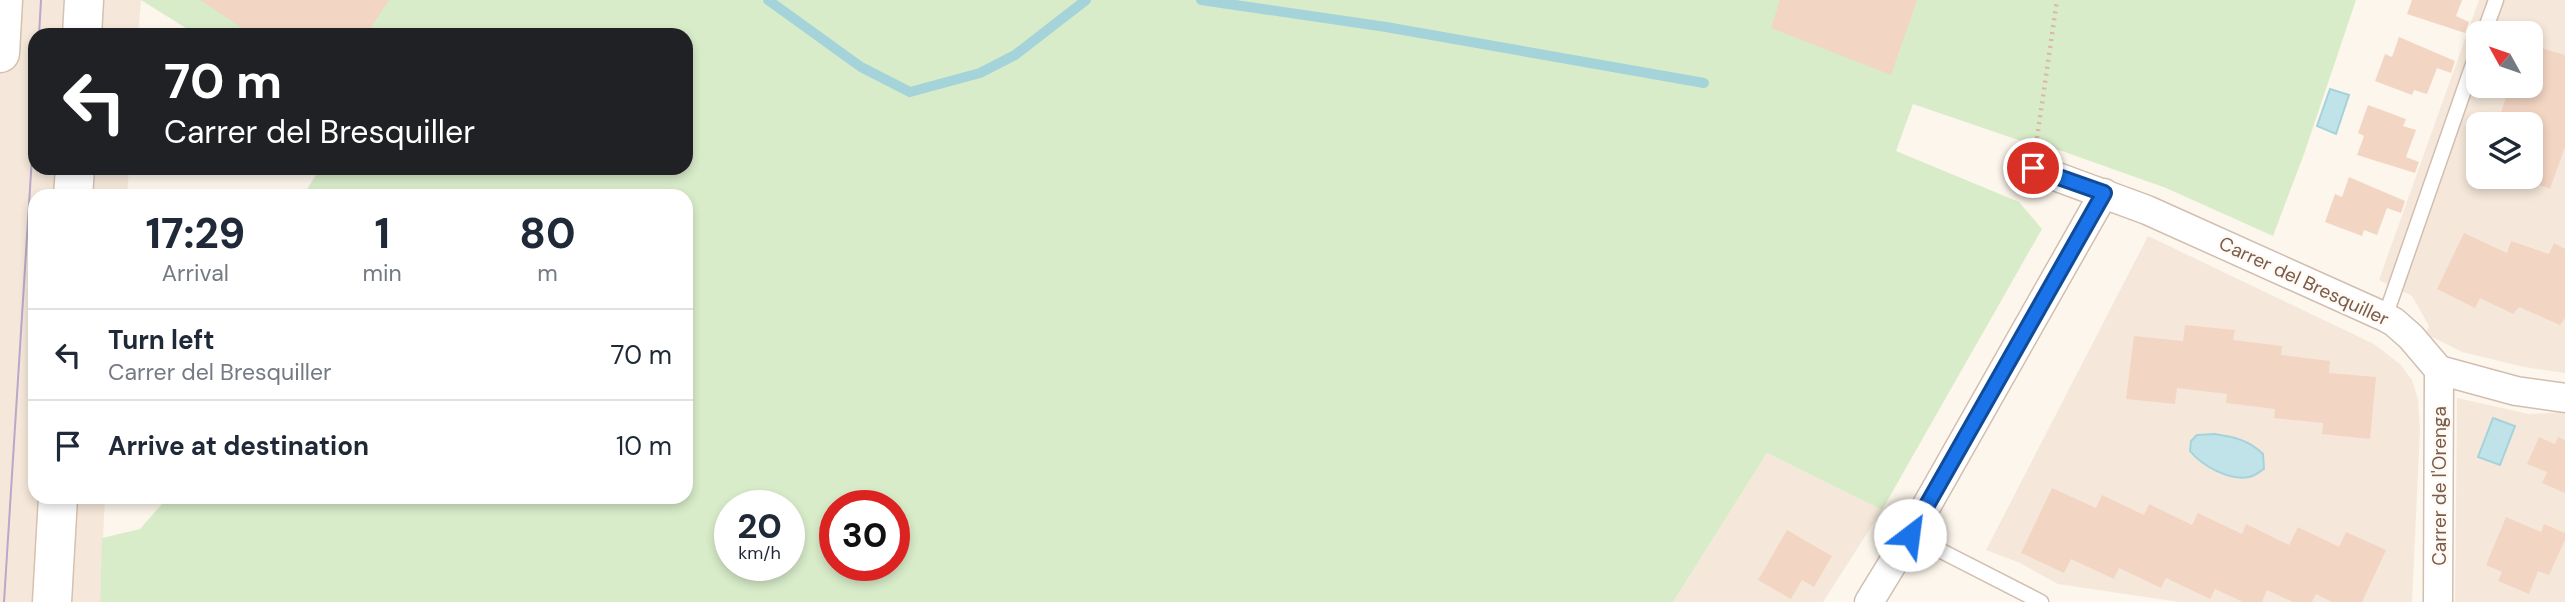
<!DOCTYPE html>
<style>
:root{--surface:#fff;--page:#f2f2f3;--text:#1f2937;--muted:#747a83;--line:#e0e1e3}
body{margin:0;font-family:"DM Sans",sans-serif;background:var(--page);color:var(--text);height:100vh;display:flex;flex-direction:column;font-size:26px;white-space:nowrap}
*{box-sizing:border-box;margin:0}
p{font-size:23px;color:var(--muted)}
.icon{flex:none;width:38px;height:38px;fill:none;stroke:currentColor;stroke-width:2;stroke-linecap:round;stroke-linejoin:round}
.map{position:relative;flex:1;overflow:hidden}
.sheet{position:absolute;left:28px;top:189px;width:665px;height:315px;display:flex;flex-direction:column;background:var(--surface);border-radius:21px;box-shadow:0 4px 10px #0003}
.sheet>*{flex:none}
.guide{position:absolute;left:28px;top:28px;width:665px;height:147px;border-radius:21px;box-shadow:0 4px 10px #0003;background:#202124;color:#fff;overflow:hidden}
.needle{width:46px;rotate:310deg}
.fabs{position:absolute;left:2466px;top:21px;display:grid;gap:14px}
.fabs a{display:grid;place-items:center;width:77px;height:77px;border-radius:14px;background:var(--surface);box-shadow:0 4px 10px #0003;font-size:35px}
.speed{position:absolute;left:714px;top:490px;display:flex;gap:14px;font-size:35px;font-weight:700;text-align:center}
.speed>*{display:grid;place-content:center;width:91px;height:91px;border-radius:50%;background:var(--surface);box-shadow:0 4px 10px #0003;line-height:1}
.speed small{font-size:18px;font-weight:400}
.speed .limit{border:10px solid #d22;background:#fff;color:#111}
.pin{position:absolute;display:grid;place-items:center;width:60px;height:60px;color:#fff;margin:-30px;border:4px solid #fff;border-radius:50%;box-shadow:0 2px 7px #0007}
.me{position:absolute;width:77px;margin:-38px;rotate:30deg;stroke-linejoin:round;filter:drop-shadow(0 0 5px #0008)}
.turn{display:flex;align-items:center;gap:24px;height:147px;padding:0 21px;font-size:32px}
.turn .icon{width:91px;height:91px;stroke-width:2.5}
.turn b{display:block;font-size:49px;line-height:60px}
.eta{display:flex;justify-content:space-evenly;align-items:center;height:119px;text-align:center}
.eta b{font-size:42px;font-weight:800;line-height:49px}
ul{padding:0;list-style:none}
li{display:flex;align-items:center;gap:21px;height:91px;padding:0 21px;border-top:2px solid var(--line)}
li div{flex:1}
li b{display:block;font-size:26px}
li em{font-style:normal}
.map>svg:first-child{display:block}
.residential{fill:#f5e8da;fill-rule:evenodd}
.green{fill:#d8ecc9;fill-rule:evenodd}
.water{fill:#bfe3e8;stroke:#a5d3da;stroke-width:2}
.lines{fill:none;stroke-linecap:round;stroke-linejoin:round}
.stream{stroke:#a5d3da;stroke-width:10}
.building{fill:#f3d5c3}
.service-casing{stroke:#d1beb0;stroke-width:17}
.minor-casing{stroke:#d1beb0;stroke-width:31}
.secondary-casing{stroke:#d6c0b0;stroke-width:41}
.path{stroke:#d9b8a5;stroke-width:4.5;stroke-dasharray:2 5;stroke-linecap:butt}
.service{stroke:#fff;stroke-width:14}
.minor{stroke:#fff;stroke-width:28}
.secondary{stroke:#fff;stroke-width:38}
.tram{stroke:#b9a8c9;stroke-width:2}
.route-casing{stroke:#114b97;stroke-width:18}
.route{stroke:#1a73e8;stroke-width:12}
.labels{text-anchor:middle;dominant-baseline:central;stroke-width:5;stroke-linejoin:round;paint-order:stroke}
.street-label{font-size:19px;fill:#7a5c4d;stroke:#fffaf3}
</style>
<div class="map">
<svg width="2565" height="602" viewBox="0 0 2565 602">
<rect width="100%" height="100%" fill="#fdf6ec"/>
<!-- residential -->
<path class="residential" d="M0 0H141L138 35H35V168H129L127 196H35V497H105L100 602H0Z
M2479 0H2565V373L2524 367 2462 352 2426 334 2429 326 2412 296 2379 280ZM2478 33H2530V86H2478ZM2478 124H2530V177H2478Z
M2148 236 2374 344 2400 364 2412 380 2418 399 2420 430 2412 602H2179L2058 584 2020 563 1986 550Z
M2457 398 2529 414 2565 412V602H2455Z
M1767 453 1882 510 1823 602H1673Z"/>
<!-- green -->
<path class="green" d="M141 0H2356L2304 154 2273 236 2166 188 2062 151 2030 144 1913 104 1896 151 2019 202 2042 229 1882 510 1767 453 1673 602H100L102 538 140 529 168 497H686V196H303L320 168H686V35H197ZM730 506H789V565H730ZM835 506H894V565H835Z"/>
<!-- water -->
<path class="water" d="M2330 89 2349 95 2336 134 2317 126Z
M2493 418 2515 426 2500 465 2478 457Z
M2215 434C2234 437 2249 440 2263 454L2264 469C2259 472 2255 476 2249 477 2230 481 2202 466 2190 451L2191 441 2197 435Z"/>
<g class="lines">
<!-- stream -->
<path class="stream" d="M768 0 861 67 910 92 980 73 1015 55 1086 0
M1201 0 1386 27 1704 83"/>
</g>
<!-- building -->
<path class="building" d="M200 0H389L366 35H253Z
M1780 0H1917L1891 75 1771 28Z
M2412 0H2462L2456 16 2469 22 2465 33 2407 14Z
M2399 37 2455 61 2451 73 2437 68 2427 94 2414 90 2412 95 2375 81 2385 54 2392 57Z
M2530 45 2565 55V147L2550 189 2519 177H2530V124H2497L2510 86H2530Z
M2368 105 2406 119 2403 126 2416 130 2406 157 2419 162 2415 173 2357 155 2364 136 2358 133Z
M2349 177 2405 201 2401 213 2387 208 2377 235 2364 230 2362 236 2325 222 2335 194 2342 197Z
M2464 233 2507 253 2511 241 2549 254 2554 243 2565 249V318L2560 325 2519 307 2513 314 2480 298 2475 308 2437 289Z
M2185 325 2235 330 2233 340 2282 346 2281 355 2330 361 2329 373 2376 377 2370 439 2322 434 2323 423 2274 418 2275 409 2226 403 2227 394 2177 388 2175 404 2126 399 2134 336 2183 341Z
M2539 437 2555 444 2558 437 2565 440V493L2542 483 2547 472 2527 464Z
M2052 488 2096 508 2102 495 2144 515 2149 504 2192 525 2198 513 2242 534 2246 524 2289 545 2298 527 2339 547 2346 532 2386 550 2362 602H2332L2316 594 2312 602H2293L2267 590 2262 602H2243L2215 589 2210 599 2166 578 2161 588 2119 568 2114 579 2071 559 2064 573 2021 553Z
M2506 517 2541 532 2544 524 2565 533V540L2549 575 2538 571 2529 594 2498 581 2502 572 2486 565Z
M1787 530 1832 556 1814 587 1802 580 1791 599 1758 580Z"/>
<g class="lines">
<defs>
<path id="service" d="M2484 33 2496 0
M2385 317 2478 50
M1910 535 2041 602"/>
<path id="minor" d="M2033 168 2147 210 2385 317 2394 322 2411 337 2439 370 2516 391 2565 398
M1869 602 1910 535 2104 193
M2438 602 2439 370"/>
<path id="secondary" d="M82 35 84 0
M0 53 3 0
M73 196 75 168
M52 602 58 497"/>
</defs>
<!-- service casing -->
<use href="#service" class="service-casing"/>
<!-- minor casing -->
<use href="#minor" class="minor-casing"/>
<!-- secondary casing -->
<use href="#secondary" class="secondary-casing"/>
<!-- path -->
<path class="path" d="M2037 138 2057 0"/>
<!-- service -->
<use href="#service" class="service"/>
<!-- minor -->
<use href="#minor" class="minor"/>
<!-- secondary -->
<use href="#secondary" class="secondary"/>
<!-- tram -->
<path class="tram" d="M39 35 41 0
M4 602 35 109"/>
</g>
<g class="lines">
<defs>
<path id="route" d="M1910 535 2104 193 2033 168"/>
</defs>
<!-- route casing -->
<use href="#route" class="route-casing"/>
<!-- route -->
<use href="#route" class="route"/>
</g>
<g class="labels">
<!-- street labels -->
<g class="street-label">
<text transform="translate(2304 281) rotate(25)">Carrer del Bresquiller</text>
<text transform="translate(2439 486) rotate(-90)">Carrer de l'Orenga</text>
</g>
</g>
</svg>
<div class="fabs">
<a><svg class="needle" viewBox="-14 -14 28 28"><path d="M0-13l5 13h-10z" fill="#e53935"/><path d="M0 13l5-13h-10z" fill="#747a83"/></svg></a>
<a><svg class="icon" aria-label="layers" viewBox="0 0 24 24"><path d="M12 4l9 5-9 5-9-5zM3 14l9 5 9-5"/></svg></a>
</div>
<div class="speed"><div>20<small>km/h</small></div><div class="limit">30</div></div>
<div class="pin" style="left:2033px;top:168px;background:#d93025"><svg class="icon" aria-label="arrive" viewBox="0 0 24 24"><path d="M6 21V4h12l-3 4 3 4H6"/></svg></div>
<svg class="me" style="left:1910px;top:535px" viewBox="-20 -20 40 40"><circle r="19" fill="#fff"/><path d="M0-13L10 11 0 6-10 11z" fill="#1a73e8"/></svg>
<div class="guide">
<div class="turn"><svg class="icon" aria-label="left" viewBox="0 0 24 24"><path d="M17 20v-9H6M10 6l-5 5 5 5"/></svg><div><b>70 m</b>Carrer del Bresquiller</div></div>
</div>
<section class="sheet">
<div class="eta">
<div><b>17:29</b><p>Arrival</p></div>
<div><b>1</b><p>min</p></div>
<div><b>80</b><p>m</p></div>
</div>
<ul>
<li><svg class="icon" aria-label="left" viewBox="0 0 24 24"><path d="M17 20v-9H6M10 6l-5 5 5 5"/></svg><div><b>Turn left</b><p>Carrer del Bresquiller</p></div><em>70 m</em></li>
<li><svg class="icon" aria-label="arrive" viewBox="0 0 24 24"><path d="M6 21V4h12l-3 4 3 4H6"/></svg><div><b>Arrive at destination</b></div><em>10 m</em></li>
</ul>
</section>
</div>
